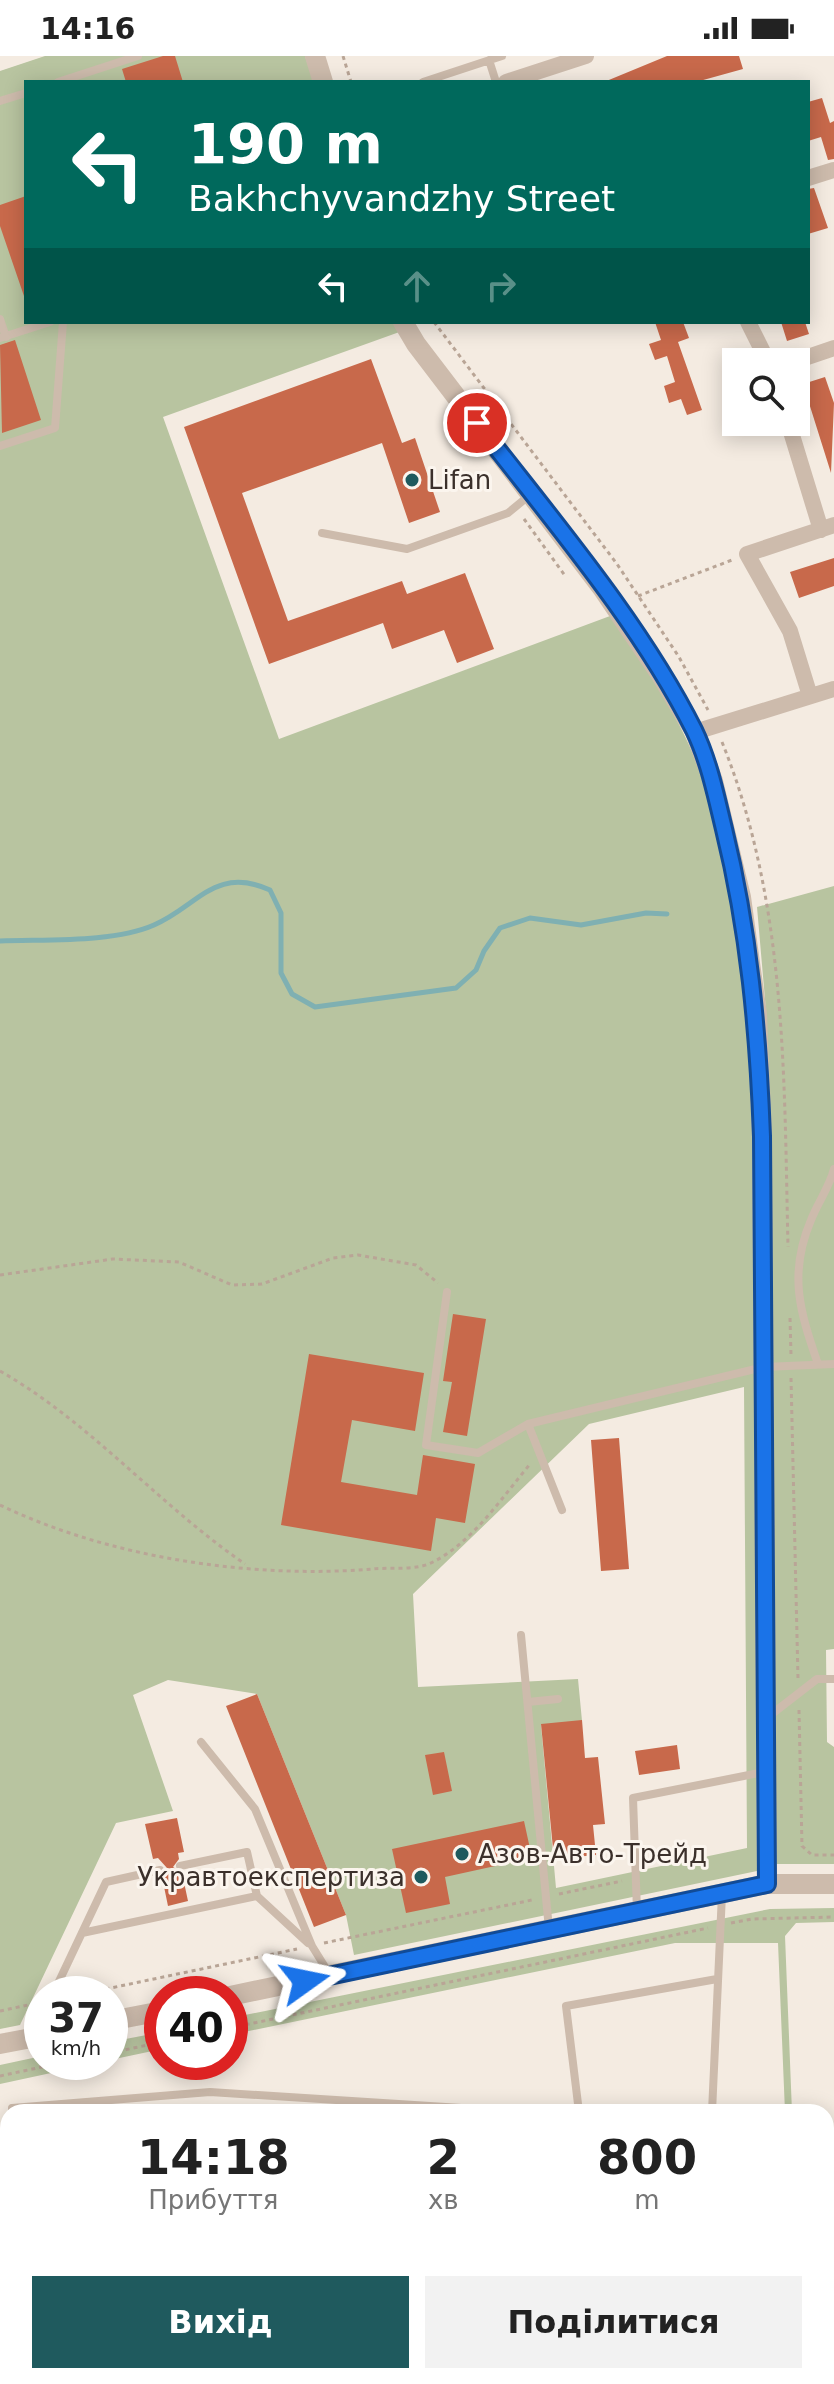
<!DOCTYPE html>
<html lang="uk">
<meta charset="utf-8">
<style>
:root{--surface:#fff;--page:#f2f2f2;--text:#222;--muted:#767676;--accent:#1f5a5e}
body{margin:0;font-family:"DejaVu Sans",sans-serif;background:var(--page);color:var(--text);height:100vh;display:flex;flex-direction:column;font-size:30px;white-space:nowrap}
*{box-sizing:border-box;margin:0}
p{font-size:26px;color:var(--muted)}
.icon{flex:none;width:44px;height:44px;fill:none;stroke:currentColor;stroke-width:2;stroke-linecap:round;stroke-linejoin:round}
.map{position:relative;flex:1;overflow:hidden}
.sheet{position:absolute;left:0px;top:2048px;width:834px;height:280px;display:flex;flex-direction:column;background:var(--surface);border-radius:24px 24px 0 0;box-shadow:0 4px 20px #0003}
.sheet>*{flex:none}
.hud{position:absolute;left:24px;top:24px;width:786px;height:244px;border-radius:0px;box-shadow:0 4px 20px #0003;background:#00695c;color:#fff;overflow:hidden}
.controls{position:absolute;left:722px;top:292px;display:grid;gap:16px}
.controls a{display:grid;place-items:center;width:88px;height:88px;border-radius:0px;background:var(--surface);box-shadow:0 4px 20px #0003;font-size:40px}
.speed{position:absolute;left:24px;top:1920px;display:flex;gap:16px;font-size:40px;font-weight:700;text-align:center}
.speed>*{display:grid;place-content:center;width:104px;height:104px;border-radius:50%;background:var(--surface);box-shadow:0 4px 20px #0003;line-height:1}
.speed small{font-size:20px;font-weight:400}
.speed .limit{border:12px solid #d22;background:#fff;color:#111}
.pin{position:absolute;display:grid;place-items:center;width:68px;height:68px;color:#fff;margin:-34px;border:4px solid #fff;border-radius:50%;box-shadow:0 2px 8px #0007}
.me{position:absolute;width:88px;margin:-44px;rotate:78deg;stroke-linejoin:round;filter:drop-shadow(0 0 6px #0008)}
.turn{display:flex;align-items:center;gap:28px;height:168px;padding:0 32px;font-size:36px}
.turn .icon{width:104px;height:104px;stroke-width:2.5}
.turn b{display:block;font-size:56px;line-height:68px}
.lanes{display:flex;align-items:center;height:76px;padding:0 32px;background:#0003;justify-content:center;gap:40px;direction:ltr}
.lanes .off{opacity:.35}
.eta{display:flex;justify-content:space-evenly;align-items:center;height:136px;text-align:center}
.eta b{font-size:48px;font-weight:700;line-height:56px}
.button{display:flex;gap:16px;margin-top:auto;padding:16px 32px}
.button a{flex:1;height:92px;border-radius:0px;background:var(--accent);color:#fff;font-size:32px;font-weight:700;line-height:92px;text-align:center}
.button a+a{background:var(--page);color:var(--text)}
.status{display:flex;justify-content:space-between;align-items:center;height:56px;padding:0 40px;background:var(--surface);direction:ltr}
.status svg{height:22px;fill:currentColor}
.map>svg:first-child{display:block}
.green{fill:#b8c4a0;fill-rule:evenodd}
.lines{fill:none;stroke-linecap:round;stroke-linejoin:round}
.stream{stroke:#7fb0b2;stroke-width:5}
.building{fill:#c8694b}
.path{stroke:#b9a596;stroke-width:3;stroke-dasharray:4 4;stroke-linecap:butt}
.service{stroke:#cdbbac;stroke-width:8}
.minor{stroke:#cdbbac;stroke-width:16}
.tertiary{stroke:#cdbbac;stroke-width:20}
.route-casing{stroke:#114b97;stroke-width:20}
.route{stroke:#1a73e8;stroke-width:14}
.poi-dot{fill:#1f5a5e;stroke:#fbf5ee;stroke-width:3}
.labels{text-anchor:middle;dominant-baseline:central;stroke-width:6;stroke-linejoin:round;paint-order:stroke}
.poi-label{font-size:26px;fill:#3b302b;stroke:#fbf5ee;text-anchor:start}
</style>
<div class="status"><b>14:16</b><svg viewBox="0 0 49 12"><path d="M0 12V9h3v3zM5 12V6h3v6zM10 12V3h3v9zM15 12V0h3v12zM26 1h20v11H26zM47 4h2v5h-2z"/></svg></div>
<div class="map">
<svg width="834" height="2328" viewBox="0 0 834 2328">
<rect width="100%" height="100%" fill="#f4ebe1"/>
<!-- green -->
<path class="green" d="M45 0H305L314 26H26V266H400L405 274 163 361 279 683 610 560C646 613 685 666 704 728 759 904 753 1090 754 1272 755 1453 756 1634 757 1815L354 1899 346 1859 257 1638 168 1624 133 1639 173 1755 116 1767 20 1969 0 1973V15ZM744 1331 747 1792 556 1832 541 1669 582 1665 578 1623 418 1631 413 1538 589 1368Z
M834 830V1593L826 1594 827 1686 834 1691V1808H776L766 955 757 851Z
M834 1852V1866L796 1867 785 1880 792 2056H785L778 1887H675L230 1979V1962L770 1853Z
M162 1976V1993L110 2004V1986Z
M42 2000V2006H102L0 2028V2009Z"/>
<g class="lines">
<!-- stream -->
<path class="stream" d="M0 885C45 883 113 887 154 869 197 851 215 809 270 834L281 857V917L292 938 315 951 456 932 476 914 484 895 500 872 530 862 581 869 646 857 667 858"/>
</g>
<!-- building -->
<path class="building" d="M163 0H175L183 26H126L122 13Z
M667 0H739L743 13 696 26H604Z
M822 42 830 67 834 65V103L828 104 821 81 808 85V46Z
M814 132 828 172 808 178V133Z
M26 140V239L24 240 0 170V149Z
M655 266H683L689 282 678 286 702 354 687 359 681 343 669 347 664 330 675 326 667 300 655 304 649 288 661 284Z
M781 266H805L809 278 787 285Z
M15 284 41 364 2 377 0 289Z
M371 303 402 387 415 382 440 456 409 467 382 387 242 437 288 565 402 525 407 538 465 517 494 593 457 607 444 574 392 593 383 567 269 608 184 371Z
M825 321 834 347 831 417 803 328Z
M834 502V530L799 542 790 516Z
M453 1258 486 1263 467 1380 443 1376 452 1326 443 1325Z
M309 1298 424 1317 415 1375 352 1364 341 1426 417 1439 423 1399 475 1408 465 1467 436 1462 431 1495 281 1469Z
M619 1382 629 1513 601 1515 591 1384Z
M257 1638 346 1859 314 1871 226 1650Z
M582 1664 585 1702 598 1701 605 1768 593 1769 596 1799 554 1803 541 1668Z
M677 1689 680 1713 639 1719 635 1695Z
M444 1696 452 1735 433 1739 425 1699Z
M177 1762 184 1796 178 1797 179 1803 173 1811 182 1817 188 1845 168 1850 162 1821 167 1812 158 1802 153 1803 145 1768Z
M524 1765 532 1802 445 1821 450 1848 406 1857 392 1793Z"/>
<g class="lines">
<!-- path -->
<path class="path" d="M343 0 351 26
M434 266 617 508 679 601 708 654
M524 463 566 521
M638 540 732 504
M722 686C787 847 784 1020 788 1191
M0 1219 113 1203 179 1206 232 1229 262 1228 333 1202 358 1199 416 1209 438 1227
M790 1262 791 1299
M0 1315C91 1367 159 1449 245 1508
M791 1322 798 1623
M0 1449C110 1502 252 1523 373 1513 392 1511 416 1515 433 1506 473 1486 503 1440 531 1407
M799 1654 802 1790 812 1799H834
M559 1838 622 1825
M731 1867 752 1863 834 1861
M324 1887 532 1844
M82 1938 297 1893
M0 1955 42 1946
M230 1972 708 1872
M110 1997 162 1986
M0 2020 65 2006"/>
<!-- service -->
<path class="service" d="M489 4 496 26
M58 26 138 0
M423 26 502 0
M0 45 26 37
M0 263 6 281
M0 282 50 266
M0 390 55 372 63 266
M322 477 407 493 508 457 531 438
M447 1236 426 1389 478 1397 528 1368 764 1311 834 1308
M818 1308C800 1256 788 1218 811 1164 818 1146 829 1132 834 1113
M528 1368 562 1454
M521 1579 549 1873
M528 1646 558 1643
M768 1661 817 1623H834
M201 1686 255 1753 312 1890 330 1919
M180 1810 247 1796 257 1840 308 1887
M637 1855 633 1742 764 1716
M82 1877 257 1840
M53 1938 106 1826 160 1814
M34 1978 42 1961
M12 2056V2052L210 2036 477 2053 476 2056
M579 2056 566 1950 717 1923
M712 2056 722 1838
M0 2269 8 2129
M461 2328V2320"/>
<!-- minor -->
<path class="minor" d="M506 26 586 0
M808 122 834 114
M748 266 768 306
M793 306 834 292
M788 366 821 474
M810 640 790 575 747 498 834 469
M695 676 834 633"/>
<!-- tertiary -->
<path class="tertiary" d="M315 0 323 26
M403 266 416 288 602 532 661 619 695 676 713 725 741 841 757 958 762 1080 767 1828
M230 1940 767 1828H834
M110 1965 162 1955
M0 1988 42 1980"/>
</g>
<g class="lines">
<defs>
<path id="route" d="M305 1925 767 1828 762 1080C758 975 749 875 724 773 716 740 709 705 694 674 639 565 551 463 477 367"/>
</defs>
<!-- route casing -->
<use href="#route" class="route-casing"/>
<!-- route -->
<use href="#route" class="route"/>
</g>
<!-- markers -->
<g class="poi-dot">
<circle cx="412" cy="424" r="8"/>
<circle cx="462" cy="1798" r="8"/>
<circle cx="421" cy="1821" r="8"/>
</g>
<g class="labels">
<!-- poi labels -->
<g class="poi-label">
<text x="428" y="424">Lifan</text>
<text x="478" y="1798">Азов-Авто-Трейд</text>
<text x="405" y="1821" text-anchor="end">Укравтоекспертиза</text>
</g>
</g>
</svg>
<div class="controls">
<a><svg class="icon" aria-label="search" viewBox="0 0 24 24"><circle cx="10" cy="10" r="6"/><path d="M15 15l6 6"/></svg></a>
</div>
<div class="speed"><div>37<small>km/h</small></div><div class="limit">40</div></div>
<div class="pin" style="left:477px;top:367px;background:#d93025"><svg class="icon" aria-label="arrive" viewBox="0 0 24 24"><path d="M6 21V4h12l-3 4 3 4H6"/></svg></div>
<svg class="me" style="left:305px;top:1925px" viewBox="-20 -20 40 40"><path d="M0-17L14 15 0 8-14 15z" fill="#1a73e8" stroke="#fff" stroke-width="4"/></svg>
<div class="hud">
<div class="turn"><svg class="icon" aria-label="left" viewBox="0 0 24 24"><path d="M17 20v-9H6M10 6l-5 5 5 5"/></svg><div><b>190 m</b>Bakhchyvandzhy Street</div></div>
<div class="lanes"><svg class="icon" aria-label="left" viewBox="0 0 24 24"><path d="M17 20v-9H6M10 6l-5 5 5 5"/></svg><svg class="icon off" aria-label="ahead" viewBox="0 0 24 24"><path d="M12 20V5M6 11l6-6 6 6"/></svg><svg class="icon off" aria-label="right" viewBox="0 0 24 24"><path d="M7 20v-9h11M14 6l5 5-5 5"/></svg></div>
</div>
<section class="sheet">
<div class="eta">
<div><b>14:18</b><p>Прибуття</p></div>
<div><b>2</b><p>хв</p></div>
<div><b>800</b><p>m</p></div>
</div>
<div class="button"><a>Вихід</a><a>Поділитися</a></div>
</section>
</div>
